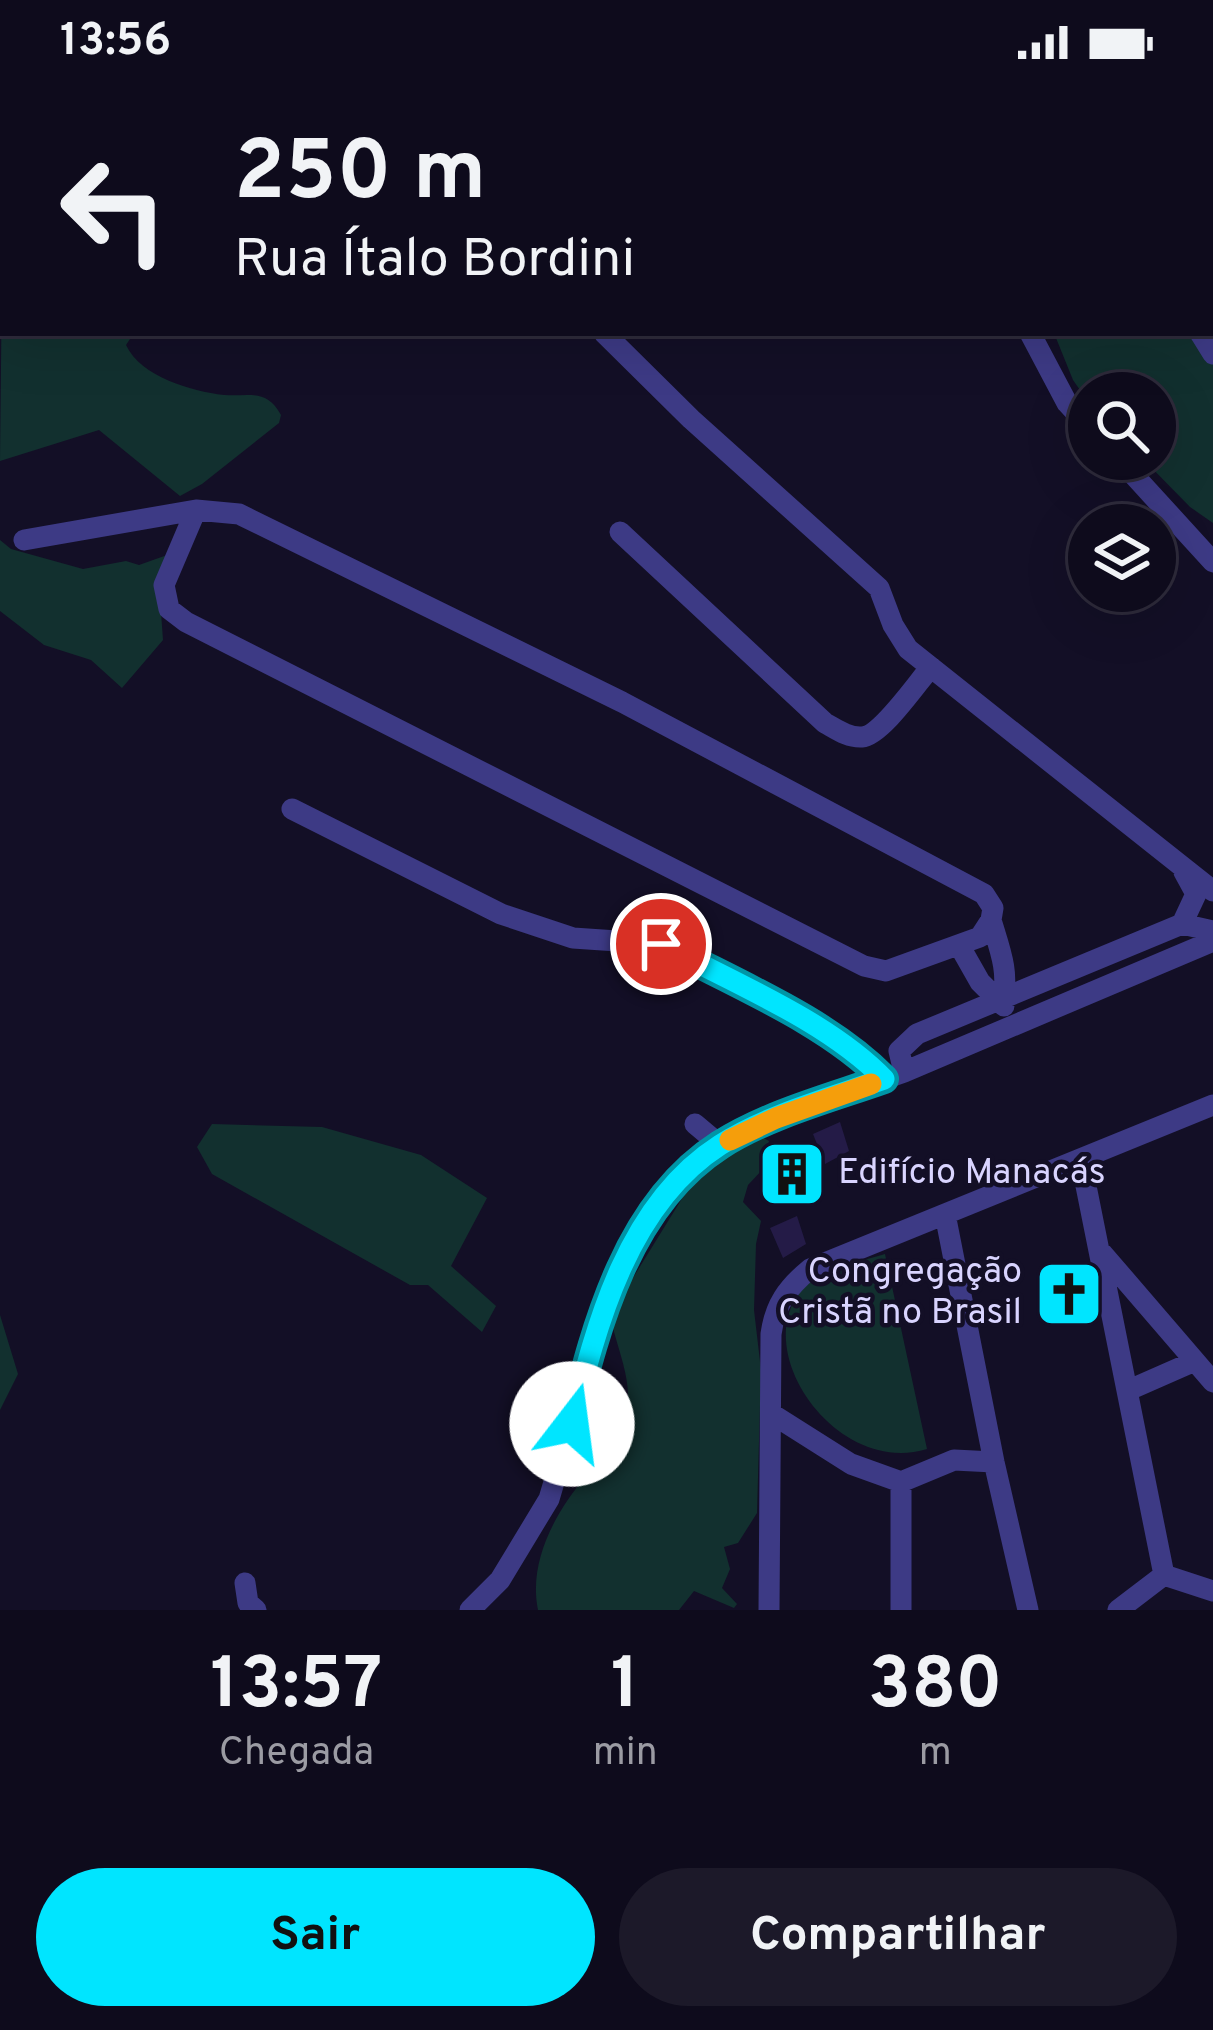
<!DOCTYPE html>
<html lang="pt">
<meta charset="utf-8">
<style>
:root{--surface:#0e0b1c;--page:#1c1929;--text:#f1f3f6;--muted:#9b9ba3;--line:#2e2b3b;--accent:#00e5ff}
body{margin:0;font-family:Overpass,sans-serif;background:var(--page);color:var(--text);height:100vh;display:flex;flex-direction:column;font-size:45px;white-space:nowrap}
*{box-sizing:border-box;margin:0}
p{font-size:39px;color:var(--muted)}
.icon{flex:none;width:66px;height:66px;fill:none;stroke:currentColor;stroke-width:2;stroke-linecap:round;stroke-linejoin:round}
.map{position:relative;height:1526px;overflow:hidden}
.drawer{display:flex;flex-direction:column;background:var(--surface);flex:1}
.drawer>*{flex:none}
.hud{position:absolute;left:0px;top:0px;width:1215px;height:252px;box-shadow:0 12px 48px #0002,0 0 0 3px var(--line);background:#0e0b1c;color:var(--text);overflow:hidden}
.tools{position:absolute;left:1068px;top:288px;display:grid;gap:24px}
.tools a{display:grid;place-items:center;width:108px;height:108px;border-radius:50%;background:var(--surface);box-shadow:0 12px 48px #0002,0 0 0 3px var(--line);font-size:60px}
.pin{position:absolute;display:grid;place-items:center;width:102px;height:102px;color:#fff;margin:-51px;border:6px solid #fff;border-radius:50%;box-shadow:0 3px 12px #0007}
.me{position:absolute;width:132px;margin:-66px;rotate:15deg;stroke-linejoin:round;filter:drop-shadow(0 0 9px #0008)}
.turn{display:flex;align-items:center;gap:42px;height:252px;padding:0 36px;font-size:54px}
.turn .icon{width:156px;height:156px;stroke-width:2.5}
.turn b{display:block;font-size:84px;line-height:102px}
.eta{display:flex;justify-content:space-evenly;align-items:center;height:204px;text-align:center}
.eta b{font-size:72px;font-weight:700;line-height:84px}
.button{display:flex;gap:24px;margin-top:auto;padding:24px 36px}
.button a{flex:1;height:138px;border-radius:72px;background:var(--accent);color:#111;font-size:48px;font-weight:700;line-height:138px;text-align:center}
.button a+a{background:var(--page);color:var(--text)}
.status{display:flex;justify-content:space-between;align-items:center;height:84px;padding:0 60px;background:var(--surface);direction:ltr}
.status svg{height:33px;fill:currentColor}
.map>svg:first-child{display:block}
.green{fill:#12302f}
.building{fill:#241b47}
.lines{fill:none;stroke-linecap:round;stroke-linejoin:round}
.minor{stroke:#3d3a85;stroke-width:21}
.route-casing{stroke:#0095a6;stroke-width:30}
.route{stroke:#00e5ff;stroke-width:21}
.slow{stroke:#f59e0b;stroke-width:21}
.labels{text-anchor:middle;dominant-baseline:central;stroke-width:9;stroke-linejoin:round;paint-order:stroke}
.poi-label{font-size:36px;fill:#d9d4ff;stroke:#130f26;text-anchor:start}
</style>
<div class="status"><b>13:56</b><svg viewBox="0 0 49 12"><path d="M0 12V9h3v3zM5 12V6h3v6zM10 12V3h3v9zM15 12V0h3v12zM26 1h20v11H26zM47 4h2v5h-2z"/></svg></div>
<div class="map">
<svg width="1213" height="1526" viewBox="0 0 1213 1526">
<rect width="100%" height="100%" fill="#130f26"/>
<!-- green -->
<path class="green" d="M810 0H1109V3H809Z
M3 92V249H134L126 261C141 293 191 307 224 311 249 313 266 304 281 331L279 339 202 400 180 412 99 346 0 377Z
M1054 249H1197L1213 268V439L1190 423 1143 375H1155V309H1089V319L1073 296Z
M0 456 11 465 83 485 126 477 139 481 170 470 160 514 163 556 122 604 91 576 44 561 0 527Z
M212 1040 322 1043 421 1071 487 1114 451 1182 496 1222 482 1248 428 1201H410L212 1090 197 1063Z
M752 1048 769 1057 763 1085 748 1101 743 1118 761 1137 756 1160 754 1226 761 1286 757 1429 738 1459 724 1463 730 1485 722 1504 737 1520 734 1524 694 1507 679 1526H538C528 1477 556 1427 587 1391 594 1384 604 1381 610 1374 616 1366 625 1342 627 1331 633 1295 617 1266 610 1231L691 1100Z
M885 1170 927 1365C832 1395 737 1251 814 1195 832 1182 863 1177 885 1170Z
M0 1231 18 1290 0 1326Z"/>
<!-- building -->
<path class="building" d="M840 1038 849 1067 825 1080 813 1050Z
M800 1067 809 1095 785 1109 774 1083Z
M797 1132 806 1160 783 1174 770 1144Z
M1086 1180 1094 1220 1048 1231 1042 1191Z"/>
<g class="lines">
<!-- minor -->
<path class="minor" d="M1212 225H1213
M604 249 691 335 879 504 893 541 908 565 1213 807
M1030 249 1067 319 1089 343
M1200 249 1213 270
M1119 375 1213 478
M620 448 825 639C836 645 848 654 862 653 881 652 917 599 931 583
M24 456 196 426 239 430 622 618 984 810 993 824 991 836 980 853 886 887 864 882 186 538 169 525 164 501 196 426
M292 725 501 830 573 854 661 860 796 933 846 963 884 995
M991 836C999 863 1010 889 1002 916
M1182 840 1196 810 1184 788
M959 861 980 898 1004 922
M904 988 899 967 917 950 1182 840 1213 847
M695 1040 720 1061
M1081 1077 1164 1491
M945 1130 994 1378 1028 1526
M1102 1169 1213 1298
M1129 1306 1195 1277
M772 1330 851 1380 901 1398 954 1376 994 1378
M901 1398V1526
M245 1499 248 1519 256 1526
M470 1526 500 1496 549 1415 610 1209 637 1153 679 1095 720 1061 776 1033 904 988 1213 857
M769 1526 771 1250C775 1221 787 1204 810 1185L1213 1021
M1118 1526 1164 1491 1213 1507"/>
</g>
<g class="lines">
<defs>
<path id="route" d="M572 1340C596 1240 628 1120 720 1061 769 1030 830 1014 884 995 828 937 732 898 661 860"/>
</defs>
<!-- route casing -->
<use href="#route" class="route-casing"/>
<!-- route -->
<use href="#route" class="route"/>
<!-- slow -->
<path class="slow" d="M730 1056 776 1034 871 1000"/>
</g>
<!-- icons -->
<defs>
<symbol id="building-square" viewBox="-11 -11 22 22"><rect x="-9" y="-9" width="18" height="18" rx="4" fill="#00e5ff" stroke="#130f26"/><path d="M-4-6H4V6H1V3H-1V6H-4ZM-2.5-4.3h1.7v1.8h-1.7ZM.8-4.3h1.7v1.8H.8ZM-2.5-1h1.7V.8h-1.7ZM.8-1h1.7V.8H.8Z" fill="#111"/></symbol>
<symbol id="church-square" viewBox="-11 -11 22 22"><rect x="-9" y="-9" width="18" height="18" rx="4" fill="#00e5ff" stroke="#130f26"/><path d="M-1.2-6h2.4v3.5h3.3v2.4h-3.3V6h-2.4V-.1h-3.3v-2.4h3.3Z" fill="#111"/></symbol>
</defs>
<g fill-rule="evenodd">
<use href="#building-square" x="754" y="1052" width="76" height="76"/>
<use href="#church-square" x="1031" y="1172" width="76" height="76"/>
</g>
<g class="labels">
<!-- poi labels -->
<g class="poi-label">
<text x="838" y="1090">Edifício Manacás</text>
<text x="1022" y="1189" text-anchor="end">Congregação<tspan x="1022" dy="41">Cristã no Brasil</tspan></text>
</g>
</g>
</svg>
<div class="tools">
<a><svg class="icon" aria-label="search" viewBox="0 0 24 24"><circle cx="10" cy="10" r="6"/><path d="M15 15l6 6"/></svg></a>
<a><svg class="icon" aria-label="layers" viewBox="0 0 24 24"><path d="M12 4l9 5-9 5-9-5zM3 14l9 5 9-5"/></svg></a>
</div>
<div class="pin" style="left:661px;top:860px;background:#d93025"><svg class="icon" aria-label="arrive" viewBox="0 0 24 24"><path d="M6 21V4h12l-3 4 3 4H6"/></svg></div>
<svg class="me" style="left:572px;top:1340px" viewBox="-20 -20 40 40"><circle r="19" fill="#fff"/><path d="M0-13L10 11 0 6-10 11z" fill="#00e5ff"/></svg>
<div class="hud">
<div class="turn"><svg class="icon" aria-label="left" viewBox="0 0 24 24"><path d="M17 20v-9H6M10 6l-5 5 5 5"/></svg><div><b>250 m</b>Rua Ítalo Bordini</div></div>
</div>
</div>
<section class="drawer">
<div class="eta">
<div><b>13:57</b><p>Chegada</p></div>
<div><b>1</b><p>min</p></div>
<div><b>380</b><p>m</p></div>
</div>
<div class="button"><a>Sair</a><a>Compartilhar</a></div>
</section>
